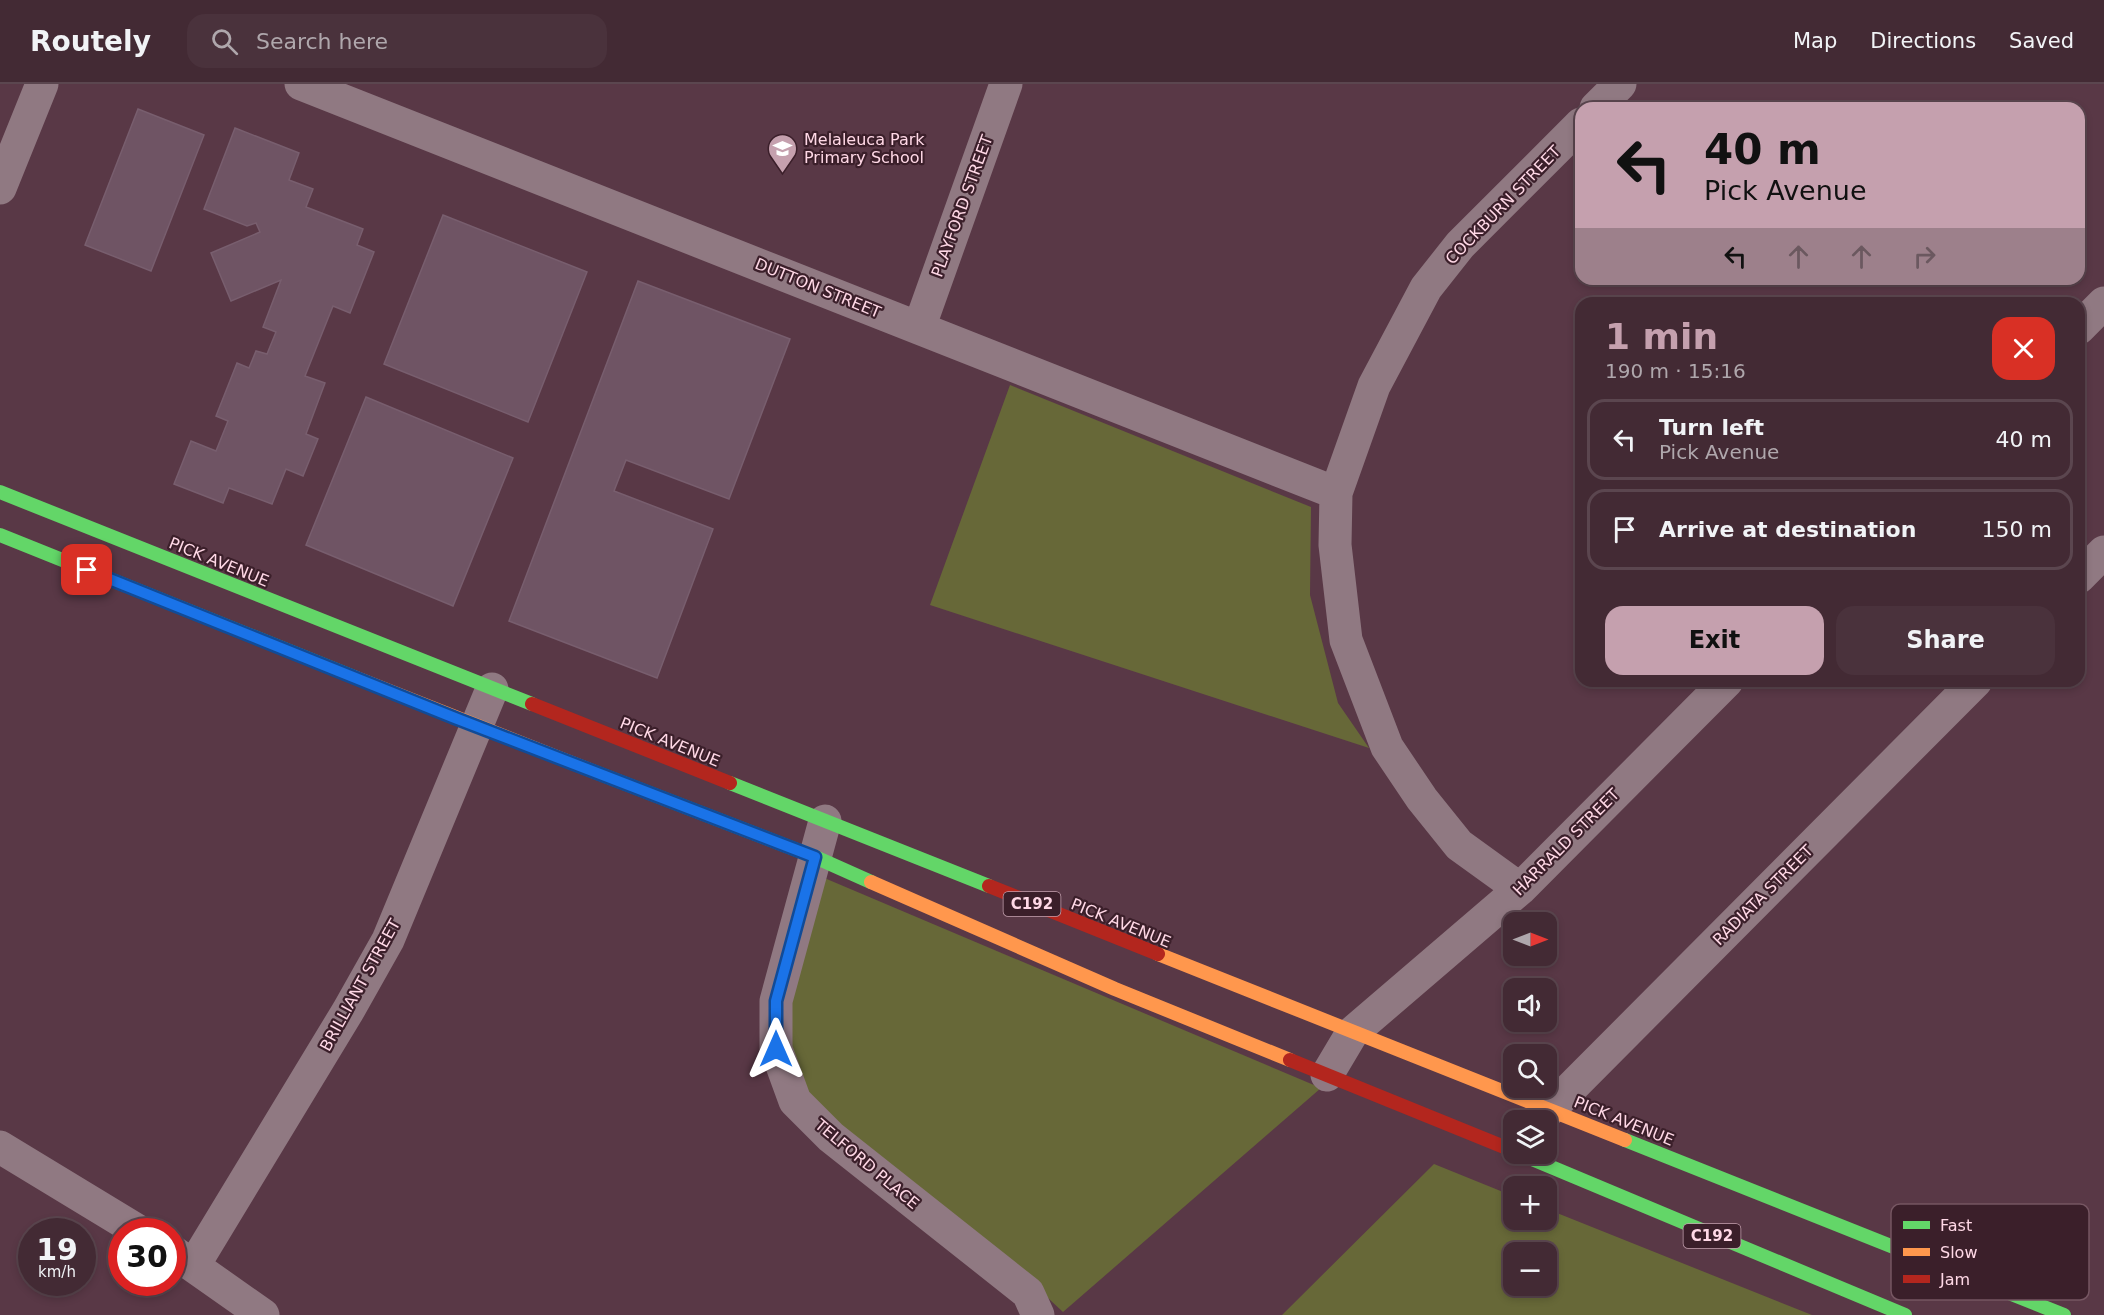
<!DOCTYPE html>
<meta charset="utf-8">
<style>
:root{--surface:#432a34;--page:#4a323c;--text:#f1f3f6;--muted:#afa7ac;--line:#5b464f;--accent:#c5a0ae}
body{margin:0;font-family:"DejaVu Sans",sans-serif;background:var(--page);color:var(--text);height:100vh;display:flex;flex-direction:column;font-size:22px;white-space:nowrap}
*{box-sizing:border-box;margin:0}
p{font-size:20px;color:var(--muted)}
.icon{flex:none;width:33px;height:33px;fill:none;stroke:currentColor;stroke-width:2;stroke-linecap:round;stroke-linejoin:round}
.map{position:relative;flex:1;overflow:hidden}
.sheet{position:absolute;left:1575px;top:213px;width:510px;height:390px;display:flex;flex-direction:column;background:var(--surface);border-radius:18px;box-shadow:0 3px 9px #0003,0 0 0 2px var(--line)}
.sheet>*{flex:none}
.guide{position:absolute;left:1575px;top:18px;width:510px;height:183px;border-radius:18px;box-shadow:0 3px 9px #0003,0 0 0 2px var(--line);background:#c5a0ae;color:#111;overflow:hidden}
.needle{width:39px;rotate:90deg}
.controls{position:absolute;left:1503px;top:828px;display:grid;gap:12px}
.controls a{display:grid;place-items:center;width:54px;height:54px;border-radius:12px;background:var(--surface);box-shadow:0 3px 9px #0003,0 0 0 2px var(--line);font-size:30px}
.speed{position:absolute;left:18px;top:1134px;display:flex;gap:12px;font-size:30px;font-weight:700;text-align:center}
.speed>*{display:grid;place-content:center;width:78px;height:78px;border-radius:50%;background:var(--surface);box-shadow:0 3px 9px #0003,0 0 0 2px var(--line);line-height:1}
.speed small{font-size:15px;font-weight:400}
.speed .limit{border:9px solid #d22;background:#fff;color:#111}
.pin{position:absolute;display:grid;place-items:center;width:51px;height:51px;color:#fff;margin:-26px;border-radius:12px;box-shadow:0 3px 9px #0006}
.me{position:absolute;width:66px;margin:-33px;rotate:0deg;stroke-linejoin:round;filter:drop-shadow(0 0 4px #0008)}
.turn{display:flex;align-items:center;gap:21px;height:126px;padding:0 30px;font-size:27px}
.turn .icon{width:78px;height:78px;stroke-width:2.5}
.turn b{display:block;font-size:42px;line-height:51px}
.lanes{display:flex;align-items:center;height:57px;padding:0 30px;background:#0003;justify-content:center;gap:30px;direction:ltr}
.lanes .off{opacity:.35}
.round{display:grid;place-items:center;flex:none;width:63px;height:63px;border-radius:18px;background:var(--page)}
.overview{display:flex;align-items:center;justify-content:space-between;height:102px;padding:0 30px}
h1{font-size:36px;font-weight:600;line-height:45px;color:var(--accent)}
.cta{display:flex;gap:12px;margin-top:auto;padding:12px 30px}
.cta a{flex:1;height:69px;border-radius:18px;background:var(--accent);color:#111;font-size:24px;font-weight:600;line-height:69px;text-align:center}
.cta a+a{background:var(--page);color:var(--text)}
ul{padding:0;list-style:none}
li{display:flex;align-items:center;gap:18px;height:81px;margin:0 12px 9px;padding:0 18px;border:3px solid var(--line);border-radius:18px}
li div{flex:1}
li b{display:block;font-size:22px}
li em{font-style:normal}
header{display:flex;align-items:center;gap:36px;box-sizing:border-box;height:84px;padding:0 30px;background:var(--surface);border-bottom:2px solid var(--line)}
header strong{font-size:28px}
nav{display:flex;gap:33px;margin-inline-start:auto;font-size:21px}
.search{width:420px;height:54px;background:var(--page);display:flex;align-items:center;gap:15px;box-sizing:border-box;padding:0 21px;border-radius:18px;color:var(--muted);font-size:22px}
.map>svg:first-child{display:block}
.green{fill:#676838;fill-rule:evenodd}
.building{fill:#6f5464;stroke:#785e6e;stroke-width:1.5}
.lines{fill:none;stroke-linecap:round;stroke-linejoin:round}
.street{stroke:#907982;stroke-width:33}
.fast{stroke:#63d668;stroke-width:14}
.slow{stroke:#ff974d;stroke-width:14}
.jam{stroke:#b3261e;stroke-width:14}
.route-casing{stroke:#114b97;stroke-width:15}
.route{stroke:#1a73e8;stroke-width:10}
.labels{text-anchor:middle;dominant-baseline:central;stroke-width:4.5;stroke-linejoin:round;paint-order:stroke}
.shield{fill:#3b1f2a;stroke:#c4a0ae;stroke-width:1.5}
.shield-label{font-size:15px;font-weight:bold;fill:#ffd8e6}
.poi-label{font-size:16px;fill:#ffd8e6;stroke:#3b1f2a;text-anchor:start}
.street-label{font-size:16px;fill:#ffd8e6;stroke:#3b1f2a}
.key{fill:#3b1f2a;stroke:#765662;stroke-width:1.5}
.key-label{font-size:16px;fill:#ffd8e6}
</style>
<header>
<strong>Routely</strong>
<div class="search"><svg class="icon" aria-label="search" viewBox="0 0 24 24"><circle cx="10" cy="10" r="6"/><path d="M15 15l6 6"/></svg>Search here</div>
<nav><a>Map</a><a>Directions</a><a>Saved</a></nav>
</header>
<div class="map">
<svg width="2104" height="1231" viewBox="0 0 2104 1231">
<rect width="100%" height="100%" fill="#593846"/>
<!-- green -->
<path class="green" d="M1010 301 1311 423 1310 511 1338 619 1369 664 930 521Z
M822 793 1321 1004 1063 1228 1033 1200 807 1014 787 950 791 900Z
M1434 1080 1513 1112 1514 1136H1546L1547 1125 1812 1231H1282ZM1514 1168H1546V1202H1514Z"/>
<!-- building -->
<path class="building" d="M138 25 204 51 151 187 85 161Z
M235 44 299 69 289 96 313 105 306 123 363 145 357 161 374 168 350 229 333 222 305 292 325 299 306 350 318 355 303 392 286 385 272 420 229 404 223 419 174 400 191 357 216 367 228 337 216 332 237 279 249 284 256 267 267 270 276 248 263 243 281 196 231 217 211 169 260 148 256 139 247 142 204 125Z
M443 131 587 188 528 338 384 280Z
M638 197 790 255 729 415 626 376 614 407 713 445 657 594 509 537Z
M366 313 513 374 453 522 306 461Z"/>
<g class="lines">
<!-- street -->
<path class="street" d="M301 0 1336 409
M1596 24 1620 0
M0 104 42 0
M919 244 1006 0
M2079 244 2104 219
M2079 493 2104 468
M825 737 776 917V965L795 1017 831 1053 1028 1209 1038 1231
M1520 805 1459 761 1422 715 1387 663 1346 556 1335 461 1336 409 1374 302 1426 204 1460 161 1581 40
M1327 991 1352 949 1520 805 1727 597
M1550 1025 1976 597
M0 1063 140 1148
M172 1167 263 1231
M194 1181 348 927 388 856 492 605"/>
<!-- fast -->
<path class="fast" d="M0 408 532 620
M0 451 354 593
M595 688 815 773 871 798
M730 699 989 802
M1625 1056 2064 1231
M1520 1070 1905 1231"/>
<!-- slow -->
<path class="slow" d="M354 593 595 688
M871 798 1115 905 1290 976
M1158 870 1625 1056"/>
<!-- jam -->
<path class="jam" d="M532 620 730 699
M989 802 1158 870
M1290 976 1514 1067"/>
</g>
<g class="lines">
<defs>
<path id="route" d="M87 486 455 634 815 773 776 917V965"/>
</defs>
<!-- route casing -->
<use href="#route" class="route-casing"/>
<!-- route -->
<use href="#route" class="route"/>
</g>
<!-- icons -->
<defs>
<symbol id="school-pin" viewBox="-11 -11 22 30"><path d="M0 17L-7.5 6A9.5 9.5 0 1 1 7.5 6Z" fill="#c5a0ae" stroke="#3b1f2a"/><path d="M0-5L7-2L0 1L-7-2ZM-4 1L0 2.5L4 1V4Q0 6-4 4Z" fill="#fff"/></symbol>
</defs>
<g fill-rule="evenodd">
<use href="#school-pin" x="766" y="48" width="33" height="45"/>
</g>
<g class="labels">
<!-- shield labels -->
<g class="shield">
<rect x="1003.5" y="808" width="57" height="24" rx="4.5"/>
<rect x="1683.5" y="1140" width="57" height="24" rx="4.5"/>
</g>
<g class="shield-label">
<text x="1032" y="820">C192</text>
<text x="1712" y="1152">C192</text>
</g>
<!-- poi labels -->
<g class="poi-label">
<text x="804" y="55">Melaleuca Park<tspan x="804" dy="18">Primary School</tspan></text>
</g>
<!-- street labels -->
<g class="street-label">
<text transform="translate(1503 121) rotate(-46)">COCKBURN STREET</text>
<text transform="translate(962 122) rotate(-70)">PLAYFORD STREET</text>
<text transform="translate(818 204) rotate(22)">DUTTON STREET</text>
<text transform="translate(219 478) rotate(22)">PICK AVENUE</text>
<text transform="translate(670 658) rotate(22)">PICK AVENUE</text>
<text transform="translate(1566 758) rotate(-45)">HARRALD STREET</text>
<text transform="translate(1763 811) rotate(-45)">RADIATA STREET</text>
<text transform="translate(1121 839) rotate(22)">PICK AVENUE</text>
<text transform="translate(360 901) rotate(-61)">BRILLIANT STREET</text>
<text transform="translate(1624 1037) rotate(22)">PICK AVENUE</text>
<text transform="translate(867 1080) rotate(40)">TELFORD PLACE</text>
</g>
</g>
<!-- legend -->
<rect x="1891" y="1120" width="198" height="96" rx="9" class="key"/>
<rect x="1903" y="1137" width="27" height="8" fill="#63d668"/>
<rect x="1903" y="1164" width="27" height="8" fill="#ff974d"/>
<rect x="1903" y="1191" width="27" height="8" fill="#b3261e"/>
<g class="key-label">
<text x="1940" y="1147">Fast</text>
<text x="1940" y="1174">Slow</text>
<text x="1940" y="1201">Jam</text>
</g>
</svg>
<div class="controls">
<a><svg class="needle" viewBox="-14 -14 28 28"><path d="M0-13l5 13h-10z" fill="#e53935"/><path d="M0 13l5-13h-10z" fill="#afa7ac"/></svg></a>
<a><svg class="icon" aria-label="sound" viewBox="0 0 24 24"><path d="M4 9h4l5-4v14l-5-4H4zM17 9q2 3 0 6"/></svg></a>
<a><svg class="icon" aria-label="search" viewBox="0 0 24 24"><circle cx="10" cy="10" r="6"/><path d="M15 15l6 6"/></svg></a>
<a><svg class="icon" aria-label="layers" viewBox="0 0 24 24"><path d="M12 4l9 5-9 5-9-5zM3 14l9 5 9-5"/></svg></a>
<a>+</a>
<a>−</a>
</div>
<div class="speed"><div>19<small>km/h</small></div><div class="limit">30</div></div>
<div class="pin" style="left:87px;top:486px;background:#d93025"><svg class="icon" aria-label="arrive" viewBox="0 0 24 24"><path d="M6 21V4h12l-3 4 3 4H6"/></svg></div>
<svg class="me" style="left:776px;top:965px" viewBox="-20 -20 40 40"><path d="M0-17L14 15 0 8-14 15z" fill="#1a73e8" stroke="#fff" stroke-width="4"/></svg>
<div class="guide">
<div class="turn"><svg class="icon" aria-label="left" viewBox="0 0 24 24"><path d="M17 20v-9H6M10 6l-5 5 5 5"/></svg><div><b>40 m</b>Pick Avenue</div></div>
<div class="lanes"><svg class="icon" aria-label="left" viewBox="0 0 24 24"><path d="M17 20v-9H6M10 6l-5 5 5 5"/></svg><svg class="icon off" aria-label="ahead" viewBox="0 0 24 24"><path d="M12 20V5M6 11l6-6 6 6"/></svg><svg class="icon off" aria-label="ahead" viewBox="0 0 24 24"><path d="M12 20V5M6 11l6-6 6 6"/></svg><svg class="icon off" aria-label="right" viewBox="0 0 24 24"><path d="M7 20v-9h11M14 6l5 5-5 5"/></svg></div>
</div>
<section class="sheet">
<div class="overview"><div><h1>1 min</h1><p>190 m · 15:16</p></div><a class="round" style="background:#d93025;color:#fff"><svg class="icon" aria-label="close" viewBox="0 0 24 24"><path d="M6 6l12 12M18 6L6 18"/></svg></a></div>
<ul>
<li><svg class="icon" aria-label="left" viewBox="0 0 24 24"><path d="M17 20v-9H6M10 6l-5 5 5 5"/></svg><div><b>Turn left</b><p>Pick Avenue</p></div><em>40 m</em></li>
<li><svg class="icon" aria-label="arrive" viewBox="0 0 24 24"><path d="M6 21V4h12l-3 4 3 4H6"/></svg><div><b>Arrive at destination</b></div><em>150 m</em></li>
</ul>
<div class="cta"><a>Exit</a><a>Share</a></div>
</section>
</div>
